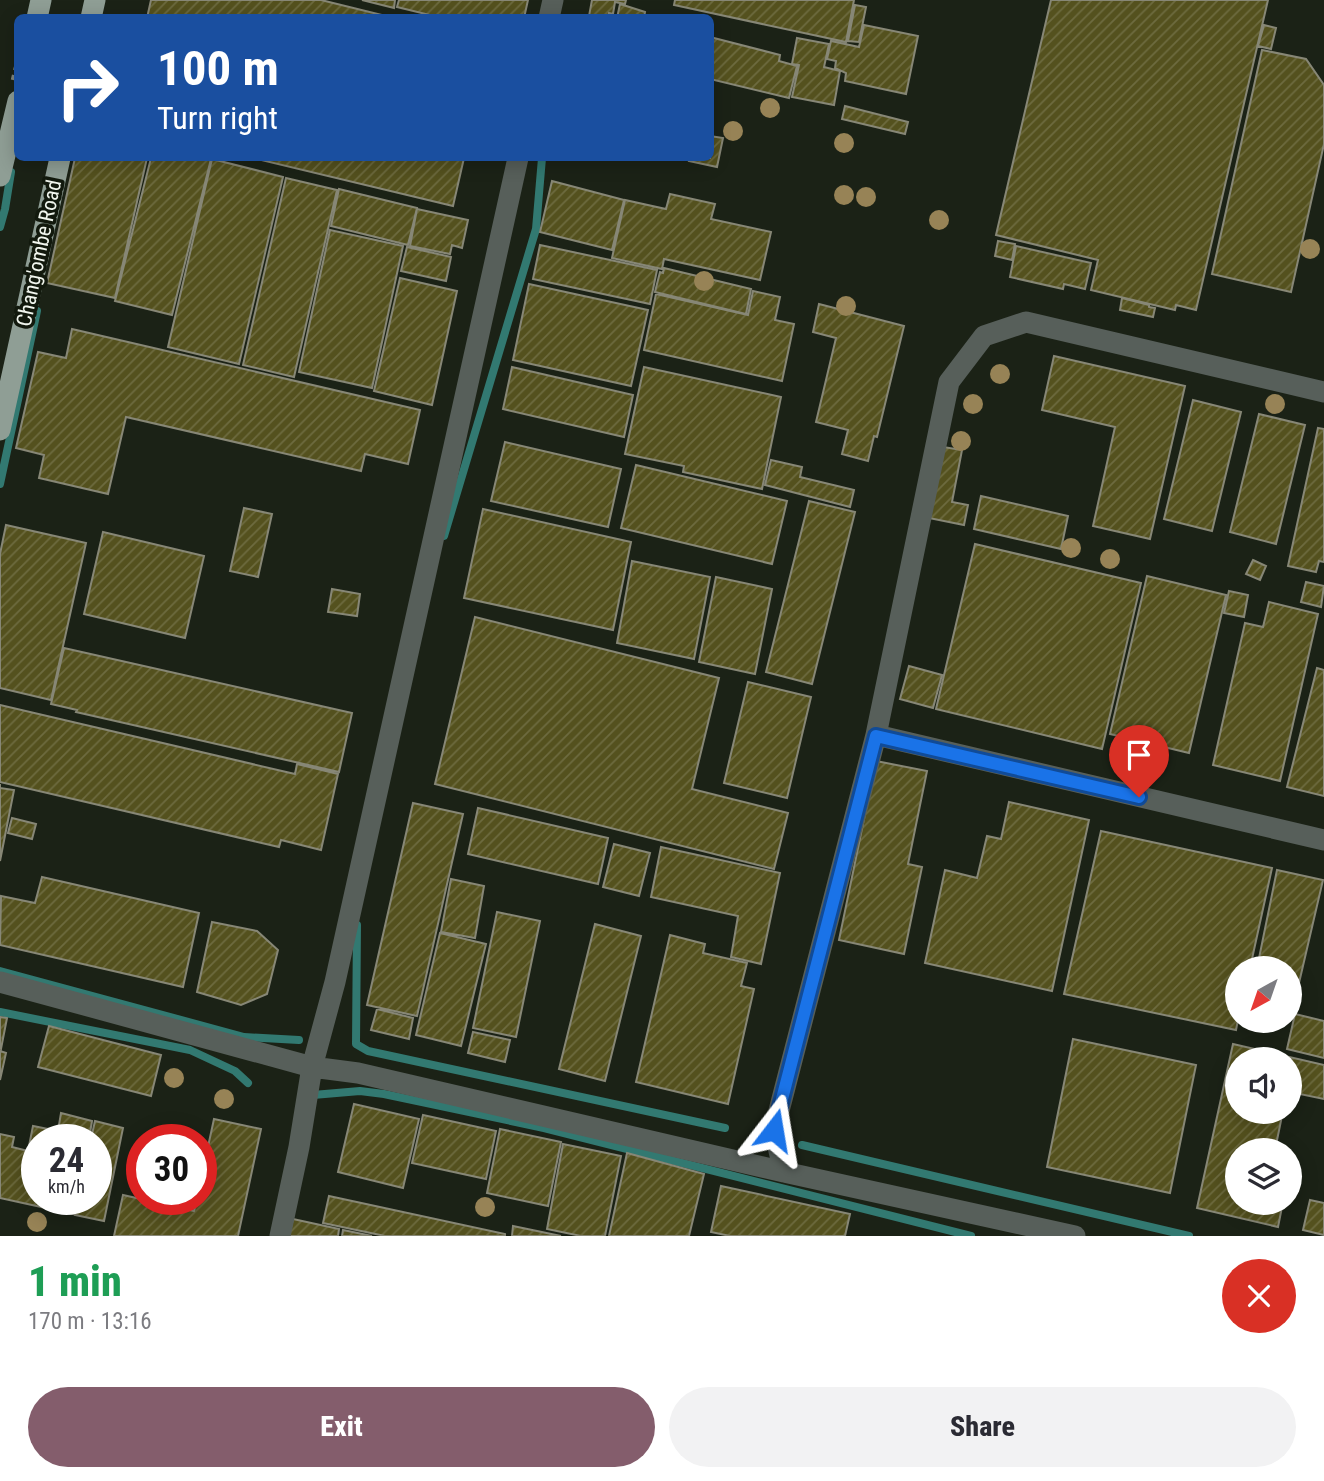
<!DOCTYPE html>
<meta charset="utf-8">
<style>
:root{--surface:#fff;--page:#f2f2f3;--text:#2b2b33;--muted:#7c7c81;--accent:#845d6c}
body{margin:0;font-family:"Roboto Condensed",sans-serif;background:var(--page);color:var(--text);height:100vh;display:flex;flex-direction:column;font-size:26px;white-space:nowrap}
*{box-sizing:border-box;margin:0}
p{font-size:23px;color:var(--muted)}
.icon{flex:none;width:38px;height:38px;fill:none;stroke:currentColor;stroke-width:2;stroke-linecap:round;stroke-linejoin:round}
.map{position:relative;height:1236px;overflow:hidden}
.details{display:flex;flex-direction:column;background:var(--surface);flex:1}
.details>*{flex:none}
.top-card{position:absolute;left:14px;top:14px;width:700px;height:147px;border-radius:10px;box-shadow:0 4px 18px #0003;background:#1a4fa0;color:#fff;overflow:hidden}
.needle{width:46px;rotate:220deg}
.buttons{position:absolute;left:1225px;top:956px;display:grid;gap:14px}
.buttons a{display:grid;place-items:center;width:77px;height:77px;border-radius:50%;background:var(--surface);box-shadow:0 4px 18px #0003;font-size:35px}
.speed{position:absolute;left:21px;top:1124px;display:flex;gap:14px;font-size:35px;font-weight:700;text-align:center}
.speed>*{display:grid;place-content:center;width:91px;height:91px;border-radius:50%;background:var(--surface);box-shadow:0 4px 18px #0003;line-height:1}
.speed small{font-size:18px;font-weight:400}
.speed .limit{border:10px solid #d22;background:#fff;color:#111}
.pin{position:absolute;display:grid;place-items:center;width:60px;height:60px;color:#fff;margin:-72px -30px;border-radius:50% 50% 50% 0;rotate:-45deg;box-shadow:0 0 7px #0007}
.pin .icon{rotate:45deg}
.me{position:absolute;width:77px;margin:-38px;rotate:14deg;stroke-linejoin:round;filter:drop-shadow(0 0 5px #0008)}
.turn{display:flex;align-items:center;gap:24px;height:147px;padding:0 28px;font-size:32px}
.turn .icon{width:91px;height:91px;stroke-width:2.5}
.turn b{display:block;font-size:49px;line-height:60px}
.round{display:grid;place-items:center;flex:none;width:74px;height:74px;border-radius:37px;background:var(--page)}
.overview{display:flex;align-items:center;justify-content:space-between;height:119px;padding:0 28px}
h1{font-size:42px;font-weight:800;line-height:52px;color:#1e9e55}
.action{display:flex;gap:14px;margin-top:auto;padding:14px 28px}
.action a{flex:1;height:80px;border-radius:42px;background:var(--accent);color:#fff;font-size:28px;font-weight:800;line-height:80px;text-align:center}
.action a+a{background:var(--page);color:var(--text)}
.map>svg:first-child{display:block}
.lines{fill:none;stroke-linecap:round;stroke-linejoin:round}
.stream{stroke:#327971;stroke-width:8}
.building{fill:url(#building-hatch);stroke:#878776;stroke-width:2}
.path{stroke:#82887e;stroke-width:4.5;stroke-dasharray:5 5;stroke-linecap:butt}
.minor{stroke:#575f5a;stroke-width:21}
.major{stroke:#8f9e95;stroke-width:21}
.tree{fill:#978356}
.route-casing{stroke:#114b97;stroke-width:18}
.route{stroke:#1a73e8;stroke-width:12}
.labels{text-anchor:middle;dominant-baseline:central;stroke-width:7;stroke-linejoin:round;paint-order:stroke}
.street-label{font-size:21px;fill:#f1f6ee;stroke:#12190d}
</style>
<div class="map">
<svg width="1324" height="1236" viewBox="0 0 1324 1236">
<defs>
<pattern id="building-hatch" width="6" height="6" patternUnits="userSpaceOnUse" patternTransform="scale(1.75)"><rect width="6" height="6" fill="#54511e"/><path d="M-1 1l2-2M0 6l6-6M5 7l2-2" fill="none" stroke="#6d6b3f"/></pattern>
</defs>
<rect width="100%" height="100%" fill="#1b2216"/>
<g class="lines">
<!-- stream -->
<path class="stream" d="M0 227 5 209 11 172
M0 484 37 311
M444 536 536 229 542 158
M357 925 356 1044 368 1051 725 1128
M0 971 244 1037 299 1040
M0 1012 190 1050 235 1071 248 1083
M311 1099 313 1095 360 1091 384 1094 544 1128 971 1236
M802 1145 1189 1236"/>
</g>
<!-- building -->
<path class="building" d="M151 0H321L394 18H147Z
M362 0H395L394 8Z
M399 0H528L524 18H442L397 7Z
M592 0H626L625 4 615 2 613 14 609 13 608 18 589 16Z
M675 0H854L846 42 674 5Z
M1051 0H1268L1196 310 1176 305 1175 310 1091 290 1098 260 996 235Z
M620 4 645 12 644 18H617Z
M855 5 866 7 859 42 848 41Z
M864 25 918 36 906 94 845 81 846 73 835 68 836 61 827 59 831 41 859 47Z
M1264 25 1276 28 1271 49 1258 46Z
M710 37 780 55 779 61 797 66 789 98 710 79Z
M797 38 829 44 824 67 840 71 834 105 792 97 799 65 792 64Z
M1262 50 1306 59 1324 85V144L1291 292 1212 274Z
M845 106 908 122 905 134 842 119Z
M710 136 723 138 717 167 689 161 690 158H710Z
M75 158H147L115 298 47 283Z
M151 158 211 159 172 315 115 301Z
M253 158H464L453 206Z
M212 159 283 177 239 364 168 347Z
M286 178 337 190 294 377 243 365Z
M552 181 624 200 612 250 540 232Z
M339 189 417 208 408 245 331 226Z
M670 194 715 204 711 219 771 232 760 280 664 259 662 269 612 258 625 200 666 209Z
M417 209 468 220 462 248 452 245 450 254 410 246Z
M330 230 403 246 372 388 299 372Z
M998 241 1015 244 1012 260 995 256Z
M540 245 657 270 650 304 533 279Z
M1016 246 1091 263 1085 289 1064 284 1063 289 1010 277Z
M407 247 451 257 446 281 401 271Z
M664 268 751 289 746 314 655 292 660 272 663 273Z
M400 278 457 291 432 405 374 391Z
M529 284 648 310 631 386 513 360Z
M753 291 780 297 775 320 794 324 782 381 644 350 656 294 748 315Z
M1122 298 1149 305V307L1155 308 1153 317 1120 310Z
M819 304 904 326 877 437 874 436 868 461 842 454 848 430 816 422 836 338 813 332Z
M72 329 420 410 408 464 365 454 361 471 126 417 108 494 39 478 44 455 16 448 38 352 66 358Z
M1054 356 1185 386 1150 539 1093 526 1115 427 1042 410Z
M512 367 633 395 624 437 503 409Z
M644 367 781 397 762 489 683 472 684 466 625 454Z
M1193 400 1241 412 1212 531 1164 519Z
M1259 414 1305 425 1276 544 1230 532Z
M1318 428 1324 429V562L1319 561 1316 572 1288 566Z
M505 442 621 469 608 527 491 501Z
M937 446 962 450 952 502 968 505 964 525 924 517Z
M771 460 802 467 800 477 854 490 850 507 765 485Z
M636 465 787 501 772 564 621 528Z
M981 496 1068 516 1061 549 974 529Z
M809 501 855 512 812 684 766 672Z
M244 508 272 514 258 577 230 571Z
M483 509 631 542 613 630 464 598Z
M6 525 86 543 51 700 0 688V554Z
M103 532 204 556 185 638 84 614Z
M975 544 1141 583 1102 749 936 709Z
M1253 560 1266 566 1260 580 1246 574Z
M632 561 710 577 694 659 617 643Z
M1147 576 1226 595 1189 753 1110 734Z
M716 577 772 589 755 674 699 662Z
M1306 582 1324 586 1321 607 1301 602Z
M332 589 360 594 357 616 328 612Z
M1229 591 1248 595 1244 617 1224 613Z
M1269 602 1318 614 1280 781 1213 765 1245 623 1263 627Z
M475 617 719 678 692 789 788 813 774 869 435 784Z
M64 648 352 713 339 772 76 712 77 710 51 704Z
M909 666 942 675 933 708 900 699Z
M1317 668 1324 670V796L1287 787Z
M748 682 811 697 787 798 724 783Z
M0 705 295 774 297 764 338 774 321 850 281 840 279 847 0 782Z
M876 761 927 771 908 864 922 867 904 954 839 940Z
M0 784V788L14 790 0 861Z
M1009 802 1089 820 1052 991 925 963 945 870 977 878 987 836 1001 839Z
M413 803 463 814 417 1016 367 1005Z
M478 808 608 838 598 884 468 854Z
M12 818 36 824 32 839 8 833Z
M1101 831 1272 868 1250 968H1237L1238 1020 1236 1030 1064 994Z
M614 844 650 853 639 896 603 887Z
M661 847 780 873 761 964 731 957 738 916 651 897Z
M1277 870 1323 880 1299 983 1290 981V968H1257Z
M42 877 199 913 183 987 0 945 1 896 35 903Z
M451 879 484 886 475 938 441 932Z
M497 912 540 921 516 1037 473 1028Z
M212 922 257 931 278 950 267 994 241 1005 197 992Z
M595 924 641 936 605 1081 559 1069Z
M440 933 486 944 461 1046 416 1035Z
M670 935 705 944 703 953 747 963 741 986 754 989 728 1104 636 1082Z
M377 1009 413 1018 409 1039 371 1030Z
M1295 1014 1324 1021V1058L1287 1049Z
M0 1017 7 1018 1 1049 0 1048Z
M49 1026 161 1055 151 1096 38 1067Z
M473 1032 510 1040 505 1062 468 1053Z
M1073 1039 1196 1065 1170 1193 1047 1167Z
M1233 1044 1324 1065V1099L1290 1092V1059H1237V1111H1283L1275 1150H1237V1202H1283L1278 1227 1197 1208Z
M0 1051 6 1053 0 1080Z
M354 1104 419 1119 403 1188 338 1172Z
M61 1113 92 1121 89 1139H37V1199H76L73 1214 0 1198V1134L14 1137 12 1147 28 1151 33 1126 58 1131Z
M423 1115 496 1131 486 1179 412 1163Z
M214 1119 261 1129 238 1236H114L123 1195 194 1211 197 1199H201V1179Z
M95 1121 123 1128 104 1221 75 1215 78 1199H96V1139H91Z
M500 1129 561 1142 548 1206 487 1193Z
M563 1144 621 1156 605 1236H581L547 1229Z
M627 1153 704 1174 689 1236H609Z
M721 1186 850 1214 845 1236H730L711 1232Z
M329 1196 505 1234V1236H385L323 1223Z
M1310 1200 1324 1203V1235L1303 1230Z
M293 1219 339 1229 338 1236H289Z
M513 1226 561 1236H512Z
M343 1230 372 1236H342Z"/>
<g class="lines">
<!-- path -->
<path class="path" d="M13 80 18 59"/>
<!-- minor -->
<path class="minor" d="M549 18 553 0
M876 735 1324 840
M0 982 312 1067 358 1073 784 1172 1075 1236
M784 1172 774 1130 876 735 949 382 984 336 1026 322 1324 392
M280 1236 299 1147 312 1067 335 982 518 158"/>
<!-- major -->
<path class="major" d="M37 18 41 0
M91 18 95 0
M0 176 18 101
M0 430 60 158"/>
</g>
<!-- trees -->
<g class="tree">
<circle cx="770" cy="108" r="10"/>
<circle cx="733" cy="131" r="10"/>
<circle cx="844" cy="143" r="10"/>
<circle cx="844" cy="195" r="10"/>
<circle cx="866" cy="197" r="10"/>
<circle cx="939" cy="220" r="10"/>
<circle cx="1310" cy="249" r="10"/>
<circle cx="704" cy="281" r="10"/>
<circle cx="846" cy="306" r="10"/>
<circle cx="1000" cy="374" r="10"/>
<circle cx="973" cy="404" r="10"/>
<circle cx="1275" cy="404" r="10"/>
<circle cx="961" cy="441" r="10"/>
<circle cx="1071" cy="548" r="10"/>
<circle cx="1110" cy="559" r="10"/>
<circle cx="174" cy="1078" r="10"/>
<circle cx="224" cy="1099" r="10"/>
<circle cx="485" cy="1207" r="10"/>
<circle cx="37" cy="1222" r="10"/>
</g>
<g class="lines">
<defs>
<path id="route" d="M774 1130 876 736 1139 797"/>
</defs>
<!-- route casing -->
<use href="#route" class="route-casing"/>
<!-- route -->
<use href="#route" class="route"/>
</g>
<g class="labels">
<!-- street labels -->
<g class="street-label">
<text transform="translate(39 253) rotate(-78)">Chang'ombe Road</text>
</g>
</g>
</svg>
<div class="buttons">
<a><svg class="needle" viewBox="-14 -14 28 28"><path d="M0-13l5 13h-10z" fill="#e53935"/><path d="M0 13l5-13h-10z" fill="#7c7c81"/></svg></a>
<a><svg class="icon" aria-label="sound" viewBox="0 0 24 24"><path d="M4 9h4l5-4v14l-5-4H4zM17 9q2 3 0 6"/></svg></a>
<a><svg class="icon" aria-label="layers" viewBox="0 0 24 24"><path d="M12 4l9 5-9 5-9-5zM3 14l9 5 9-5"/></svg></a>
</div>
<div class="speed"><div>24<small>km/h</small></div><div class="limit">30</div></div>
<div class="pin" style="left:1139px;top:797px;background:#d93025"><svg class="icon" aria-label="arrive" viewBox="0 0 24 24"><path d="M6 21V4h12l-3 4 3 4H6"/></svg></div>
<svg class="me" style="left:774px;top:1130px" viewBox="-20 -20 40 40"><path d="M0-17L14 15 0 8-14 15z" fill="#1a73e8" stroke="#fff" stroke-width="4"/></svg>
<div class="top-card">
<div class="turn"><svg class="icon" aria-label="right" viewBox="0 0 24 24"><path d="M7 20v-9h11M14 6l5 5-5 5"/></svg><div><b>100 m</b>Turn right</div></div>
</div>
</div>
<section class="details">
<div class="overview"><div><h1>1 min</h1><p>170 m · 13:16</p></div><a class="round" style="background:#d93025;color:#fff"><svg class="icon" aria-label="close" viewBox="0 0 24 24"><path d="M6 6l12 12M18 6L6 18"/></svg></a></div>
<div class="action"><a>Exit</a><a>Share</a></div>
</section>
